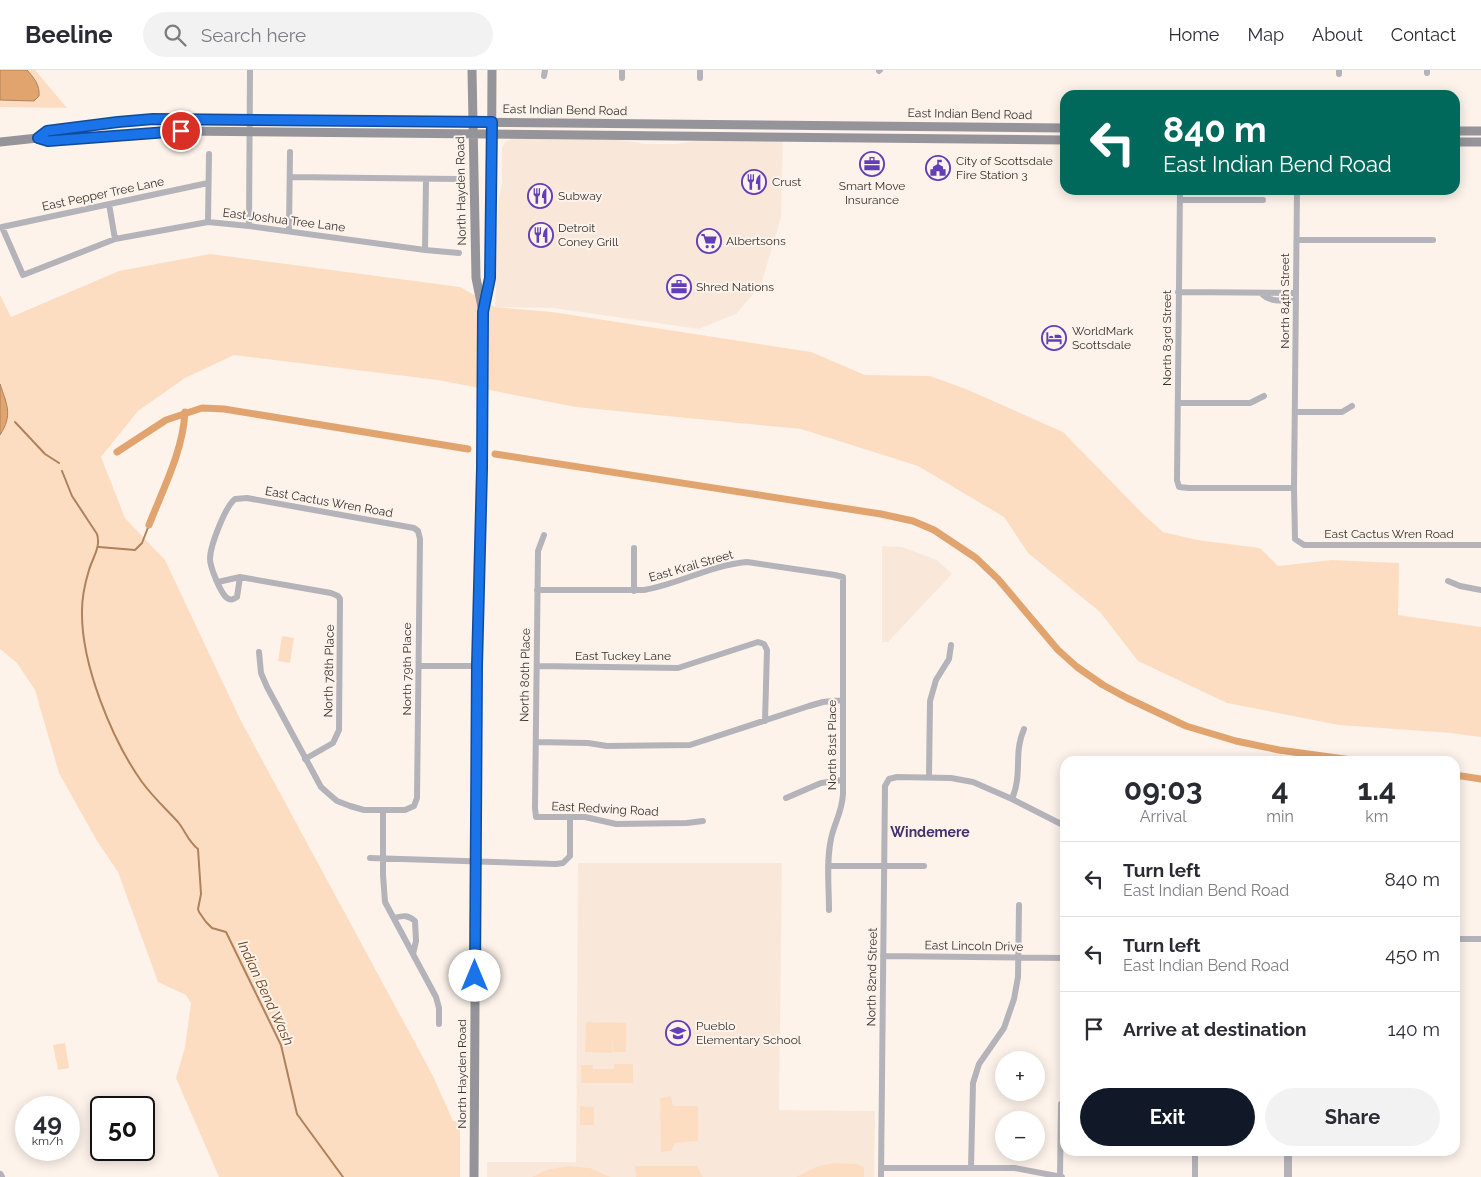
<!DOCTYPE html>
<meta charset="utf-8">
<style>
:root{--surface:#fff;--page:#f2f2f3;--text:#2b2b33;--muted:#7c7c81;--line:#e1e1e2;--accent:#111827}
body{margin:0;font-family:Raleway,sans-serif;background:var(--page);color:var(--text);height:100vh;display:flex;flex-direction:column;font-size:19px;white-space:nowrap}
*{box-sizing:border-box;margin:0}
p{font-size:16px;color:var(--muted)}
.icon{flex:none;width:28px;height:28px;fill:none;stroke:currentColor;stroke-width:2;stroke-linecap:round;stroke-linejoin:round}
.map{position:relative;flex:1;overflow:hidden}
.details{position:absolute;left:1060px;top:686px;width:400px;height:400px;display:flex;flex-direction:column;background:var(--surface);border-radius:15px;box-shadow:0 2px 12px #0003}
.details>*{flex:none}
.banner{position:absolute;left:1060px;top:20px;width:400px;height:105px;border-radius:15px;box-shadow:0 2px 12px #0003;background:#00695c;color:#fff;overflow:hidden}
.buttons{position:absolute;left:995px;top:981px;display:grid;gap:10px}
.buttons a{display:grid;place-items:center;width:50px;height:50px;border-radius:50%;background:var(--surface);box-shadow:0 2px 12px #0003;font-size:25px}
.speed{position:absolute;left:15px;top:1026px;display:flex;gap:10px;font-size:25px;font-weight:700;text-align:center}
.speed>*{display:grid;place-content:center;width:65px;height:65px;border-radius:50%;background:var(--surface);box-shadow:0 2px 12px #0003;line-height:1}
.speed small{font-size:12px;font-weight:400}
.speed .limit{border:2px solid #111;border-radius:8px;background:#fff;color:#111}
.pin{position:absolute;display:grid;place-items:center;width:42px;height:42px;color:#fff;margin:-21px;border:2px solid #fff;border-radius:50%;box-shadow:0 1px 5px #0007}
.me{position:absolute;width:55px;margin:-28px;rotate:0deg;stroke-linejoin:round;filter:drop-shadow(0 0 4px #0008)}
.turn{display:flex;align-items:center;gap:18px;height:105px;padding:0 20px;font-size:22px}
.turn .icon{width:65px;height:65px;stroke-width:2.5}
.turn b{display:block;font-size:35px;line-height:42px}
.eta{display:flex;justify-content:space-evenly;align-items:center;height:85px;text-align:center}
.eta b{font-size:30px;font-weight:700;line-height:35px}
.primary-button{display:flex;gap:10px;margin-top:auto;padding:10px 20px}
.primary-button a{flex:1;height:58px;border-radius:30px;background:var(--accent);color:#fff;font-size:20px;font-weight:700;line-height:58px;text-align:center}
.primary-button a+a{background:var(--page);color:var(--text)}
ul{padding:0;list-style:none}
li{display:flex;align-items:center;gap:15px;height:75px;padding:0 20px;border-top:1px solid var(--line)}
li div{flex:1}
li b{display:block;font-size:19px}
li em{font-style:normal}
header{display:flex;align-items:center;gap:30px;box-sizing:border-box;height:70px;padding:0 25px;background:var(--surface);border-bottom:1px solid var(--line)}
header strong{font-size:24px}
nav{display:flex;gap:28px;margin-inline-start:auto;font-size:18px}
.search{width:350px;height:45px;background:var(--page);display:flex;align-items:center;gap:12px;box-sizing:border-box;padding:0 18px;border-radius:28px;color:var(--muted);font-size:19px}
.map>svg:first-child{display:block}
.built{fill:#f9e8da}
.green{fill:#fdddc2}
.water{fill:#e1a46f;stroke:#ae825c}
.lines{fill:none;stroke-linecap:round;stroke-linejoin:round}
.stream{stroke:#ae825c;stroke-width:2}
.canal{stroke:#e1a46f;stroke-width:7}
.minor{stroke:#b4b3b9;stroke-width:6}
.tertiary{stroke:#b4b3b9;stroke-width:8}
.secondary{stroke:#95949b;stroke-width:9}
.route-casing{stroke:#114b97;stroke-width:12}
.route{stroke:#1a73e8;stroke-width:9}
.labels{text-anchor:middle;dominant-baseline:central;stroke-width:4;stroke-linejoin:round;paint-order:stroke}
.street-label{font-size:12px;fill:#36322f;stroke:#fdf3eb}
.poi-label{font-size:12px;fill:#36322f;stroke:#fdf3eb;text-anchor:start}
.neighbourhood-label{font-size:14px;font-weight:bold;fill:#41326e;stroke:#fdf3eb}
.water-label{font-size:14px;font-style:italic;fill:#6e451e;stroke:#fdf3eb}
</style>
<header>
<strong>Beeline</strong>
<div class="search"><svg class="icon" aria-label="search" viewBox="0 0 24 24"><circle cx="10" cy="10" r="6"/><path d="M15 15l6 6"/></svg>Search here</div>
<nav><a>Home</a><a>Map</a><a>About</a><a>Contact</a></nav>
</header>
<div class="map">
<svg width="1481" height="1107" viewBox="0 0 1481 1107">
<rect width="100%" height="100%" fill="#fdf3eb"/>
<!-- built -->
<path class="built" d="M511 69 621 70 646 74H676L701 70 783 71 781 147 761 215 736 244 699 259 553 238 495 237 498 133 502 113V78L505 72Z
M882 476 902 477 937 490 952 504 888 572H882Z
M578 793H782L779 1040 875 1041 874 1107H487V1092H576Z"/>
<!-- green -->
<path class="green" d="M0 0H35L67 38 0 37Z
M210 184 460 217 495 237 552 242 811 282 865 305 930 306 966 319 1063 362 1142 443 1163 462 1197 470 1260 478 1278 496 1332 490 1399 493 1398 545 1481 557V667L1451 663 1339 655 1227 633 1138 591 1100 542 1028 483 1004 447 918 396 801 359 576 337 438 310 234 285 185 308 138 341 101 387 125 448 165 490 240 649 433 1006 453 1051 460 1052V1107H219L176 1008 185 977 191 933 186 925 158 912 118 802 97 771 59 703 35 620 17 593 0 579V225L11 247 119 201Z
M282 566 294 568 290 593 278 591Z
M586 952 626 953V982H613V966L612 983 585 982Z
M65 973 69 998 58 1000 53 975Z
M614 994H633V1013H581V995H593V999H614Z
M671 1026 673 1036H698V1071L675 1073 671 1081 661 1082 660 1028Z
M580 1036 594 1037V1055H580Z
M835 1093 857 1094 864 1097V1107H796L818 1096Z
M567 1096 590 1098 610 1107H532L546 1100Z
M635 1096H697L703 1107H636Z"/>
<!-- water -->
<path class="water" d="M0 0H27C34 8 40 15 39 26L34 31 0 30Z
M0 314C7 335 13 345 0 365Z"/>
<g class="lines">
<!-- stream -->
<path class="stream" d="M15 352 45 384 59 393
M62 401 72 426 97 464C101 477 93 487 89 500 85 513 82 527 82 541 81 594 112 670 142 712 152 726 166 739 178 752 186 762 188 771 198 779L201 824 198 839 199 842 206 852 212 858 226 862 281 975 297 1044 343 1107
M99 477 135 480 142 473 149 455"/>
<!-- canal -->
<path class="canal" d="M117 382 166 350 202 338 224 339 468 379
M495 384 881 444 913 451 934 460 976 488 998 509 1058 580 1077 597 1103 615 1127 628 1186 656 1236 671 1279 680 1359 691
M149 455C163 419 183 381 185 342
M1455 705 1481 709"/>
<!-- minor -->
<path class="minor" d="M1339 0V4
M879 1 880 0
M1427 3V0
M544 6 545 0
M622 8V0
M700 8V0
M290 107 457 109
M208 113 2 157 23 205 115 169 208 152 249 156 425 180 459 183
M1180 120 1177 410 1179 417 1189 418H1294
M1297 120 1294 418 1295 469 1304 475H1481
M1180 130H1263
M109 134 115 169
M208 152 209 84
M249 156 250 0
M289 161 290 82
M1297 170H1433
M425 180 426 109
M1178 222 1296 223
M1261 223C1269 233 1284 230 1296 231
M1178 333H1250L1264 326
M1295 342H1342L1352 336
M544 465 538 481 535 738 536 747H585L616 754 687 753 703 751
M240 507 237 527C234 529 231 531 227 528 221 524 210 497 210 489 210 476 225 437 235 429L247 428 414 458 418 461 420 469 417 728 414 736 405 740H364L350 736 337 731 330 725 321 717 267 617 261 603 259 582
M1448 511 1460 516 1481 520
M218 512 240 507 331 523 338 526 340 529 339 660 333 673 305 689
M537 520H644C679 514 711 495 747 492L835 505 843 507V724C842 743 834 753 831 769 826 792 829 817 829 840
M634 521V478
M419 596H477
M537 596 678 598 758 572 764 574 767 580 765 651
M536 672 588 673 607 676 690 675 809 636 823 632 843 630
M929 707 930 631 936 610 949 589 951 575
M786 728 821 713 843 710
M1012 729C1023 703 1013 684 1024 659
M383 740V805L385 832 436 927 439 938V954
M370 788 556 794 563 793 570 786V747
M829 796H924
M394 848C402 846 408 844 415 851L416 871 413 884
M1455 869H1481
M883 886 1065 888
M1195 1081V1107
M881 1098H1015L1062 1107
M971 1098 973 1013 979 994 1004 958 1014 929 1018 907 1019 835
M1060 1106 1061 1034
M881 1107 885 716 889 709 897 707 951 708 973 712 1012 729 1065 756"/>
<!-- tertiary -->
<path class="tertiary" d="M0 1105 1 1107
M1288 1107V1081"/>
<!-- secondary -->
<path class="secondary" d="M472 0 476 208 482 237
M1455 61H1481
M38 68 47 61 118 51 153 49 1065 58
M0 72 38 68 48 71 181 61 1065 70
M1455 72H1481
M474 1107 477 596 482 399 483 241 490 208 491 185 492 0"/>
</g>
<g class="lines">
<defs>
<path id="route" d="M181 61 48 71 38 68 47 61 118 52 153 49 492 52 490 208 483 242 482 399 477 596 475 906"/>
</defs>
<!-- route casing -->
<use href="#route" class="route-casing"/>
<!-- route -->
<use href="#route" class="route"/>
</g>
<!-- icons -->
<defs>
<symbol id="office-ring" viewBox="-11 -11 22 22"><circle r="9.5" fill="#fdf3eb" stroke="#633fb7" stroke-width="1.5"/><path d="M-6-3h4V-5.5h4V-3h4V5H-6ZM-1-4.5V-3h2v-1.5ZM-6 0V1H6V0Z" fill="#633fb7"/></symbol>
<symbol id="civic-ring" viewBox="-11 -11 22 22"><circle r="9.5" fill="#fdf3eb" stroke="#633fb7" stroke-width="1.5"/><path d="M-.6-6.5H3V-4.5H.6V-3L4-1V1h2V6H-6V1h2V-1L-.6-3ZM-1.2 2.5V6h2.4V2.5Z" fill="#633fb7"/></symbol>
<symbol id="restaurant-ring" viewBox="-11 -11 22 22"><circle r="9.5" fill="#fdf3eb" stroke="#633fb7" stroke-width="1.5"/><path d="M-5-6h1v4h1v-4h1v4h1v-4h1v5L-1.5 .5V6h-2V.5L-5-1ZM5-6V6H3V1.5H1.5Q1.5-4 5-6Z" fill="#633fb7"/></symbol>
<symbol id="supermarket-ring" viewBox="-11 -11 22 22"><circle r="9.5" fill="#fdf3eb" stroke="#633fb7" stroke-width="1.5"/><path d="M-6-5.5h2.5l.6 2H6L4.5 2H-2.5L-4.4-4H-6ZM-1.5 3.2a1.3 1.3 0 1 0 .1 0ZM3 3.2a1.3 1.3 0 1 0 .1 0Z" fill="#633fb7"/></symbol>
<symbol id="hotel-ring" viewBox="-11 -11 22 22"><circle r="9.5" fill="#fdf3eb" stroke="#633fb7" stroke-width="1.5"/><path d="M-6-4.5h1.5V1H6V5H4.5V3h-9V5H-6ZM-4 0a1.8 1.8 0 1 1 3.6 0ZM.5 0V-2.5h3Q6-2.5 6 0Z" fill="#633fb7"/></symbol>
<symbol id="school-ring" viewBox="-11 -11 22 22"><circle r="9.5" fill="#fdf3eb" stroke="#633fb7" stroke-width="1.5"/><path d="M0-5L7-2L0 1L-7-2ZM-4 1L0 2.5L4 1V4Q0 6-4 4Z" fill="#633fb7"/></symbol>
</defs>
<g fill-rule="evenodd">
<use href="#office-ring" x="858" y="80" width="28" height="28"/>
<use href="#civic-ring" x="924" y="84" width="28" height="28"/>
<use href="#restaurant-ring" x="740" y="98" width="28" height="28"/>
<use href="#restaurant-ring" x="526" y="112" width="28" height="28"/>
<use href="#restaurant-ring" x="527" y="151" width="28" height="28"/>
<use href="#supermarket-ring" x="695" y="157" width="28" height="28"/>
<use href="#office-ring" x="665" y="203" width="28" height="28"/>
<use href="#hotel-ring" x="1040" y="254" width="28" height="28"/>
<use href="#school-ring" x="664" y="949" width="28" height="28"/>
</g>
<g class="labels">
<!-- street labels -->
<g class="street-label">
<text transform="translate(565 40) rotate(1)">East Indian Bend Road</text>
<text transform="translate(970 44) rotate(1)">East Indian Bend Road</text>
<text transform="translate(461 121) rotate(-91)">North Hayden Road</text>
<text transform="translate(103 124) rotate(-12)">East Pepper Tree Lane</text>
<text transform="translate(284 150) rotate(7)">East Joshua Tree Lane</text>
<text transform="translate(1285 231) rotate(-90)">North 84th Street</text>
<text transform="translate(1167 268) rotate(-90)">North 83rd Street</text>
<text transform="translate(329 432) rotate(10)">East Cactus Wren Road</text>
<text x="1389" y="464">East Cactus Wren Road</text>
<text transform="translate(691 496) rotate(-16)">East Krail Street</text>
<text x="623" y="586">East Tuckey Lane</text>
<text transform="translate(407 599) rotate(-90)">North 79th Place</text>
<text transform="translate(329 601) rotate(-89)">North 78th Place</text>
<text transform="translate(525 605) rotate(-89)">North 80th Place</text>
<text transform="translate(832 675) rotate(-90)">North 81st Place</text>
<text transform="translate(605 739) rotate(3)">East Redwing Road</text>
<text transform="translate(974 876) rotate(1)">East Lincoln Drive</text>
<text transform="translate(872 907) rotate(-89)">North 82nd Street</text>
<text transform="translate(462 1004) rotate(-90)">North Hayden Road</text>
</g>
<!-- poi labels -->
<g class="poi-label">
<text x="956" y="91">City of Scottsdale<tspan x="956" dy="14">Fire Station 3</tspan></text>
<text x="772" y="112">Crust</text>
<text x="872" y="116" text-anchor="middle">Smart Move<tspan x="872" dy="14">Insurance</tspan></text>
<text x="558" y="126">Subway</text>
<text x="558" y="158">Detroit<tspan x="558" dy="14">Coney Grill</tspan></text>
<text x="726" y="171">Albertsons</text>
<text x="696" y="217">Shred Nations</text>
<text x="1072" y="261">WorldMark<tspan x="1072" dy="14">Scottsdale</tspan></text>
<text x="696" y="956">Pueblo<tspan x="696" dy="14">Elementary School</tspan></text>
</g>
<!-- neighbourhood labels -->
<g class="neighbourhood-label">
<text x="930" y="762">Windemere</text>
</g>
<!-- water labels -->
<g class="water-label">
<text transform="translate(266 923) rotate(65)">Indian Bend Wash</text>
</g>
</g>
</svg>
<div class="buttons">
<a>+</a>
<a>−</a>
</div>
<div class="speed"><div>49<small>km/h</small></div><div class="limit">50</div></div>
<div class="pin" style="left:181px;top:61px;background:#d93025"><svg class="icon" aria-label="arrive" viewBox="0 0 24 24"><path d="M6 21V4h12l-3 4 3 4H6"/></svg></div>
<svg class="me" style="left:475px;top:906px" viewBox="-20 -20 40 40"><circle r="19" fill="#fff"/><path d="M0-13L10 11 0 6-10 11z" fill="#1a73e8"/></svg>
<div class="banner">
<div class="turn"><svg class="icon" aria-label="left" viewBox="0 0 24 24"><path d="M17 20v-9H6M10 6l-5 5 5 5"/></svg><div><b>840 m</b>East Indian Bend Road</div></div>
</div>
<section class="details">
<div class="eta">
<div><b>09:03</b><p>Arrival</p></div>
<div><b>4</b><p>min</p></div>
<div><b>1.4</b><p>km</p></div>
</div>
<ul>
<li><svg class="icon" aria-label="left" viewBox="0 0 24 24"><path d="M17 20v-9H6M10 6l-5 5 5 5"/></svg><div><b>Turn left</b><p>East Indian Bend Road</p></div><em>840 m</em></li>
<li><svg class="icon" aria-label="left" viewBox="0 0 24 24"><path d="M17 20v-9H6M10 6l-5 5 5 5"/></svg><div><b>Turn left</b><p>East Indian Bend Road</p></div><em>450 m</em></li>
<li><svg class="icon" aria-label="arrive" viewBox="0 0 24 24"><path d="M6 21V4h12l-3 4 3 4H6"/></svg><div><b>Arrive at destination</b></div><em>140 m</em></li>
</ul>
<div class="primary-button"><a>Exit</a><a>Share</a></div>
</section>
</div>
